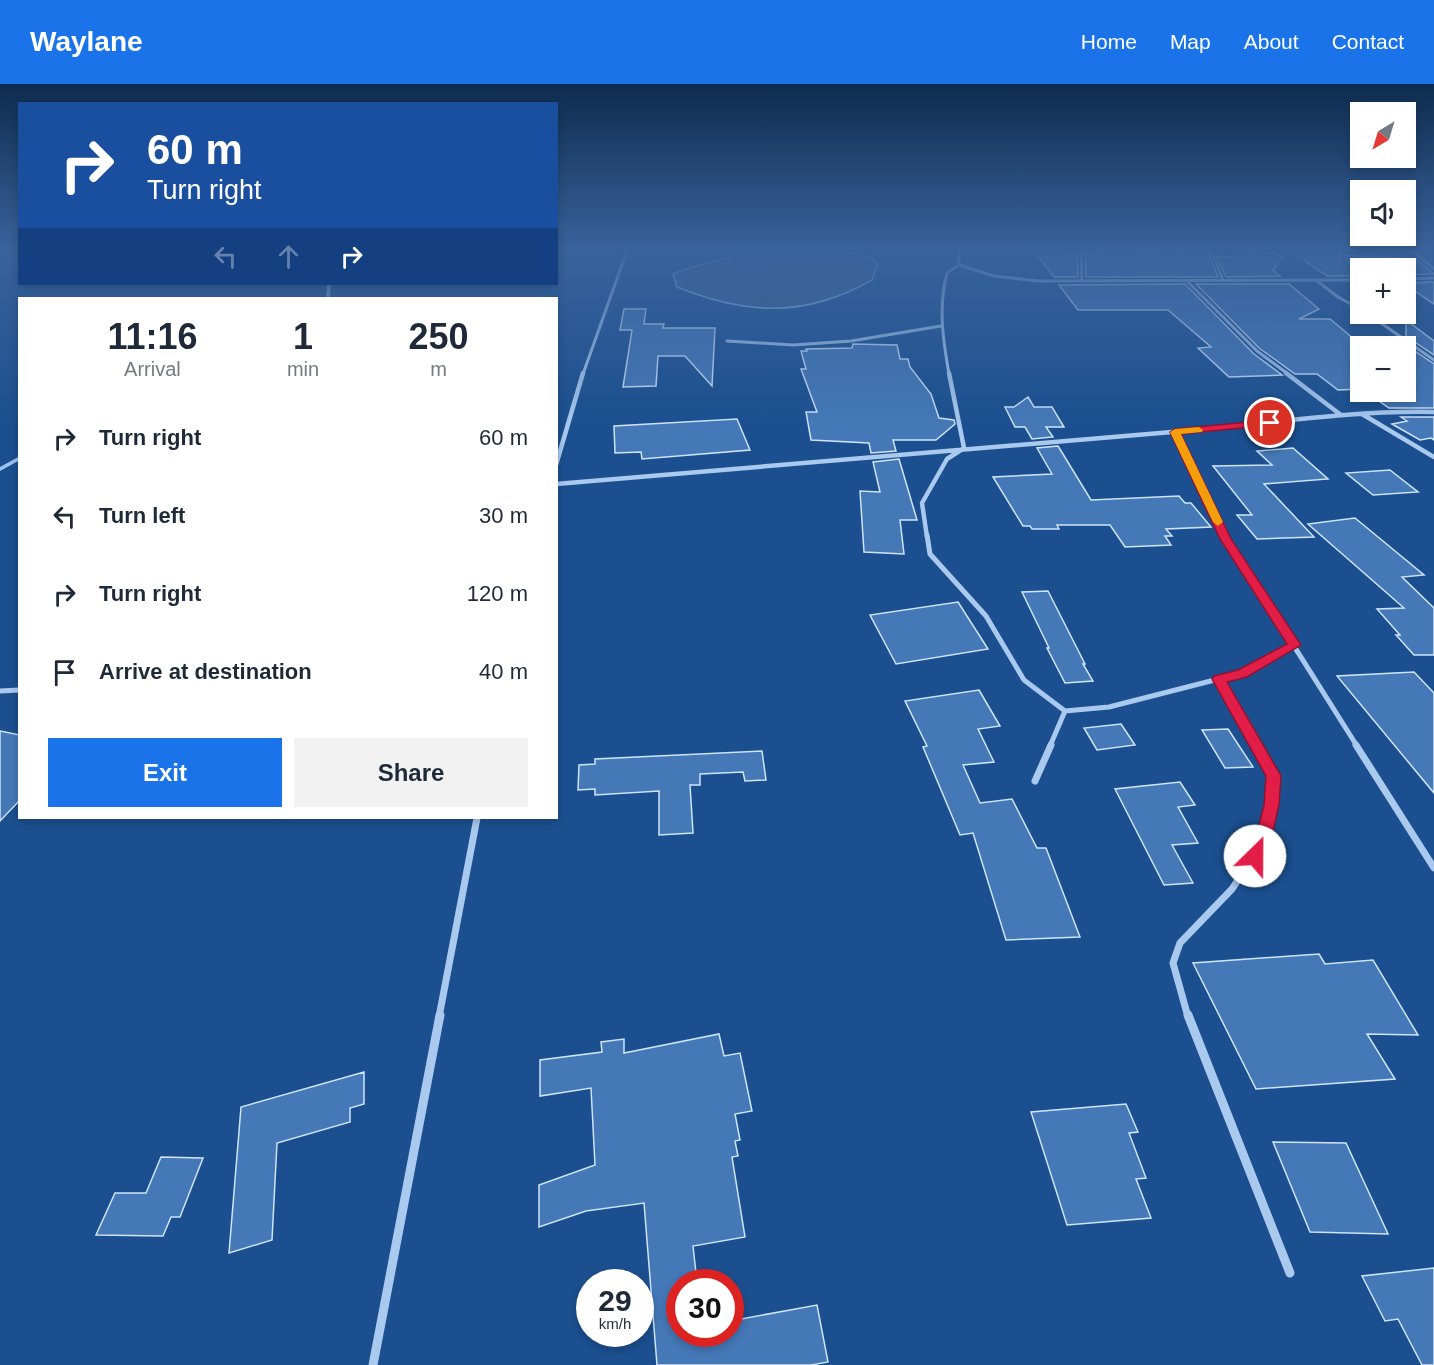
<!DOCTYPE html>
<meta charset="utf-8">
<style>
:root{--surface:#fff;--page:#f2f2f3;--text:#1f2937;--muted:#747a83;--accent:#1a73e8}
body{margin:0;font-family:Helvetica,sans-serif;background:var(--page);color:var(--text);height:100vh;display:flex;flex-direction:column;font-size:22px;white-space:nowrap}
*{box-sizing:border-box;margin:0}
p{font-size:20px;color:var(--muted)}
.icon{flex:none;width:33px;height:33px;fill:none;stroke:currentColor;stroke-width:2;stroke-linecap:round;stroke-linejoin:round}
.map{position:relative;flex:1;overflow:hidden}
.details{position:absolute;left:18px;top:213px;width:540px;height:522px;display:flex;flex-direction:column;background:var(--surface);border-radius:0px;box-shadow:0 3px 9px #0003}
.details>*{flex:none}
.top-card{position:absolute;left:18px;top:18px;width:540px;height:183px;border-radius:0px;box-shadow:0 3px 9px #0003;background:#1a4fa0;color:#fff;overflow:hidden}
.needle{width:39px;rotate:218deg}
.tools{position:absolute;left:1350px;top:18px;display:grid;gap:12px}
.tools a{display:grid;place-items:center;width:66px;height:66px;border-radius:0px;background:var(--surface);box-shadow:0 3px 9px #0003;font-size:30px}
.speed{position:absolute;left:576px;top:1185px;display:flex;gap:12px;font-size:30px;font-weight:700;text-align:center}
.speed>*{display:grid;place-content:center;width:78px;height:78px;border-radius:50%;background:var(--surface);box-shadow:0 3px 9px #0003;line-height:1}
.speed small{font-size:15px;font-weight:400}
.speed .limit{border:9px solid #d22;background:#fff;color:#111}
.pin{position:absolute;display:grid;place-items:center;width:51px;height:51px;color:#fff;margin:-26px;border:3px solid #fff;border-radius:50%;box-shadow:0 2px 6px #0007}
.me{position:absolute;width:66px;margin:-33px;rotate:23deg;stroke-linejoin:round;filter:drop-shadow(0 0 4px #0008)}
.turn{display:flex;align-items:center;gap:21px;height:126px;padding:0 30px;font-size:27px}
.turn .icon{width:78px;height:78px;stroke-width:2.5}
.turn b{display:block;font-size:42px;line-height:51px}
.lanes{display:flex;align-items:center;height:57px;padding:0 30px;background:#0003;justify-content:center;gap:30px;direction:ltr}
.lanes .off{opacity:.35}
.eta{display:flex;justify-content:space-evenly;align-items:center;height:102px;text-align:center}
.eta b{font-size:36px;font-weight:700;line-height:42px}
.button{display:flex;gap:12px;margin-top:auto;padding:12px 30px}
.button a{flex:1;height:69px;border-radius:0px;background:var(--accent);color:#fff;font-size:24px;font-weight:700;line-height:69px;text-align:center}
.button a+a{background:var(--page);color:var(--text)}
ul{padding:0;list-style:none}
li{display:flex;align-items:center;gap:18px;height:78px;padding:0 30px}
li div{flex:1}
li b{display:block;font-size:22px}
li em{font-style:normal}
header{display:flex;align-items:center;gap:36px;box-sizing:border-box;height:84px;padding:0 30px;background:var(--accent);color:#fff}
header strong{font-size:28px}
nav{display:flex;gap:33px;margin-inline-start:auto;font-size:21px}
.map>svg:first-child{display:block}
.water{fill:#3c6290;stroke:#9cc4f0;stroke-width:1.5}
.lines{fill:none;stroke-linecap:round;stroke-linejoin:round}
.stream{fill:#9cc4f0;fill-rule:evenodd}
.building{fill:#4478b7;stroke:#cfe3fa;stroke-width:1.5}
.street-far4{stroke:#a9c9ee;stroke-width:3}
.street-far3{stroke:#a9c9ee;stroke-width:4.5}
.street-far2{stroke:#a9c9ee;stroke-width:5}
.street-far1{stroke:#a9c9ee;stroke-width:7}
.street{stroke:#a9c9ee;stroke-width:9}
.route{fill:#e11d48;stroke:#92132f;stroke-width:1.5}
.slow{fill:#f59e0b}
</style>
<header>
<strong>Waylane</strong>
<nav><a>Home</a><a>Map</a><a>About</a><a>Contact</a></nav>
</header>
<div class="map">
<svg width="1434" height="1281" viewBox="0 0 1434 1281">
<rect width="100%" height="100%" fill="#1b4f8f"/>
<!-- water -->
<path class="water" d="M740 164C772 164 856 158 878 180L872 196C805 234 747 231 677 203L673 190C694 180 720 179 740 168Z"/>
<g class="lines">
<!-- stream -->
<path class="stream" d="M327 200H331L330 214H326Z
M20 372V376L0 387V383Z"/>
</g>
<!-- building -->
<path class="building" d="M1113 164 1181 167V164H1206L1218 193H1086L1085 170 1098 171 1097 166 1113 167Z
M1244 164 1283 172 1273 186 1280 192 1226 193 1217 172 1241 174Z
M1286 164H1338L1340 171 1416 175 1434 190 1406 191V184H1360V192H1327Z
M1034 167 1077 170 1078 193H1054Z
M1434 198V220L1406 201V199Z
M1185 200 1254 270 1282 291 1229 293 1198 264 1211 263 1168 226H1078L1059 201Z
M1196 200H1289L1319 225 1299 235H1330L1360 260V305L1338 306 1317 290H1295L1259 264Z
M624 225H646L644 240H664L663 244H715L712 302 685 272H658L656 302 623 303 632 246H620Z
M1406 236 1434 257V271L1406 252Z
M853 260 897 261 900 275H908L910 283 931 310 939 334 954 336 955 340 936 356H893L896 367 871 369 869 359 811 356 806 328H817L801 285H806L801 267H807L806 265 852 264Z
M1406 261 1434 280V324H1389L1366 308H1406Z
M1028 313 1034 323H1052L1064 343H1046L1053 353 1032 355 1025 343H1015L1005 323H1014Z
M1401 333H1434V356L1431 354 1420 356 1392 340 1407 337Z
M737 335 750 366 642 375 641 368 615 369 614 342Z
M1058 362 1091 416 1179 412 1185 419H1191L1211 443 1166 445 1172 452H1165L1171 461 1125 463 1110 441H1057L1059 445H1032L1030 442H1023L993 393 1052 390 1037 364Z
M1293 364 1328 395 1264 400 1314 453 1257 455 1237 431H1252L1213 382 1272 381 1257 367Z
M899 375 917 436H900L904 470 864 468 860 407 880 408 873 378Z
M1390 386 1418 408 1373 411 1346 389Z
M1355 434 1424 491 1402 493 1434 524V571H1414L1396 551H1400L1377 525 1404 524 1308 440Z
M1048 507 1085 580H1083L1093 597 1065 599 1047 564H1049L1022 508Z
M958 518 988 565 896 580 870 531Z
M1414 588 1434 609V709L1337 592Z
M979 606 1000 642 978 645 994 678 963 681 980 719 1012 715 1037 764H1046L1080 853 1006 856 973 749 960 751 923 663 927 662 905 617Z
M1121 640 1135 661 1097 666 1084 644Z
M1228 645 1253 683 1225 684 1202 646Z
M0 647 20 651V716L0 737Z
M762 667 766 696 745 697 743 688 700 690V701H690L693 749 659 751V707L595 711V705L578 706 579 681 595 680V675Z
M1180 698 1195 721 1178 723 1198 759 1172 761 1193 799 1164 801 1115 705Z
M1319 870 1325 880 1373 876 1418 951 1367 950 1395 995 1256 1005 1193 879Z
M719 950 724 972 740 969 752 1027 735 1030 740 1056 735 1057 738 1072 732 1073 745 1153 693 1162 697 1198H680V1250H730V1237L817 1221 828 1278 811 1281H657L644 1119 586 1127 539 1143V1101L595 1081 591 1004 540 1012V976L602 968 601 958 624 955V969Z
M364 988V1020L350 1024V1038L277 1059 272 1156 229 1169 241 1023Z
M1126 1020 1138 1048 1129 1049 1146 1094 1136 1095 1151 1134 1067 1141 1031 1028Z
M1273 1058 1346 1059 1388 1150 1310 1148Z
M161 1073 203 1074 180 1133H171L163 1152 96 1151 115 1109H146Z
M1434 1184V1281H1422L1398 1235 1385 1237 1362 1192Z"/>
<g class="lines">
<!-- street-far4 -->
<path class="street-far4" d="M958 164 959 181
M1081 164 1082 197
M1210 164 1223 196
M1409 164 1434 185
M959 181 994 192 1038 197 1360 196
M1406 195 1434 194
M1186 196 1257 267 1288 290
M1316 196 1338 213 1360 225
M1368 230 1434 276
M727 257 793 261 851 257 941 242
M583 290 628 164
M949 290C943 256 938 223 947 189L959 181"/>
<!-- street-far3 -->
<path class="street-far3" d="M1286 289 1341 331
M1362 330 1434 373
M1175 348 1225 453
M556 381 583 289
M556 400C761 384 966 364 1172 348 1259 341 1346 326 1434 328
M927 453 922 419 947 375 964 364 949 289"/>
<!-- street-far2 -->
<path class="street-far2" d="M927 451 930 470 986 532 1024 596 1065 627
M1224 451 1357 662
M1219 595 1257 662
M0 607 20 606
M1050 662 1065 627 1109 623 1242 589 1294 561"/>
<!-- street-far1 -->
<path class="street-far1" d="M1356 661 1434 784
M1035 697 1051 661
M439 933 477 734
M1188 933 1173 879 1180 859 1232 805 1262 760 1271 721 1274 692 1256 661"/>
<!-- street -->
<path class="street" d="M1188 931 1290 1189
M373 1281 440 931"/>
</g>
<!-- sky -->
<linearGradient id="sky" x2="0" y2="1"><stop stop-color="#0f2b4f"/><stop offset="0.48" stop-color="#39639b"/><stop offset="1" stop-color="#39639b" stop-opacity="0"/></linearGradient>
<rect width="1434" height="343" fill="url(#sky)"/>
<!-- route -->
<path class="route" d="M1270 336 1273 337V341L1181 350 1231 455 1301 561 1247 593 1227 598 1281 692 1279 721 1270 760 1260 777 1255 779 1249 777 1247 772 1255 758 1264 721 1266 692 1212 595 1214 592 1238 586 1287 560 1220 455 1170 348 1175 345Z"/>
<!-- slow -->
<path class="slow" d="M1199 343 1203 346 1202 348 1181 350 1223 438 1218 442 1213 438 1170 348 1175 345Z"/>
</svg>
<div class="tools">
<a><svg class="needle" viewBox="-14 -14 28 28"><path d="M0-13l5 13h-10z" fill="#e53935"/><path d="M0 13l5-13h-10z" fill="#747a83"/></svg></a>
<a><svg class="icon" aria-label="sound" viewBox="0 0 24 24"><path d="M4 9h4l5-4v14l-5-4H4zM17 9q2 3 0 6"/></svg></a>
<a>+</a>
<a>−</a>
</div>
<div class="speed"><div>29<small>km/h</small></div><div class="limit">30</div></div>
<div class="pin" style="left:1270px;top:339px;background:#d93025"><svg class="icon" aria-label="arrive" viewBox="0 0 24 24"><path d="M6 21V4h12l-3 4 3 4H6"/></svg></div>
<svg class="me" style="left:1255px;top:772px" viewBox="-20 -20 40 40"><circle r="19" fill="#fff"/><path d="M0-13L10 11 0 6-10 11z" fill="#e11d48"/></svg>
<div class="top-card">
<div class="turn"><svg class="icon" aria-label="right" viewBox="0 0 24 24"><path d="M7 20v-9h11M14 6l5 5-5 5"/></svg><div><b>60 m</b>Turn right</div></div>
<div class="lanes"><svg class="icon off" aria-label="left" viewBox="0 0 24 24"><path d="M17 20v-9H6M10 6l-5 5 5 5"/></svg><svg class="icon off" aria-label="ahead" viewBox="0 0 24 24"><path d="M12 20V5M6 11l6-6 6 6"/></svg><svg class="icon" aria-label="right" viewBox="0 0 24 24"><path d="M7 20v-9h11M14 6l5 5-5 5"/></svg></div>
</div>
<section class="details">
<div class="eta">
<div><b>11:16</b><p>Arrival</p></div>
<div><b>1</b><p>min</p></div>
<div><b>250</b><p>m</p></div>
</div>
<ul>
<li><svg class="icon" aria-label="right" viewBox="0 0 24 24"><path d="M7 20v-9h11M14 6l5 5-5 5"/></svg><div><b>Turn right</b></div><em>60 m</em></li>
<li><svg class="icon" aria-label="left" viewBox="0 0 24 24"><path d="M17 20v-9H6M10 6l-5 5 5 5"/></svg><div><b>Turn left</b></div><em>30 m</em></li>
<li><svg class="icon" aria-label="right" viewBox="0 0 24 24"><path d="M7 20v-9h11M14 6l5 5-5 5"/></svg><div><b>Turn right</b></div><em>120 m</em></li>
<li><svg class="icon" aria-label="arrive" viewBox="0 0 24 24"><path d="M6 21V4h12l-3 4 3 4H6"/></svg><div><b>Arrive at destination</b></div><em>40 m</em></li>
</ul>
<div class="button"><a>Exit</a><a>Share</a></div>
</section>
</div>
